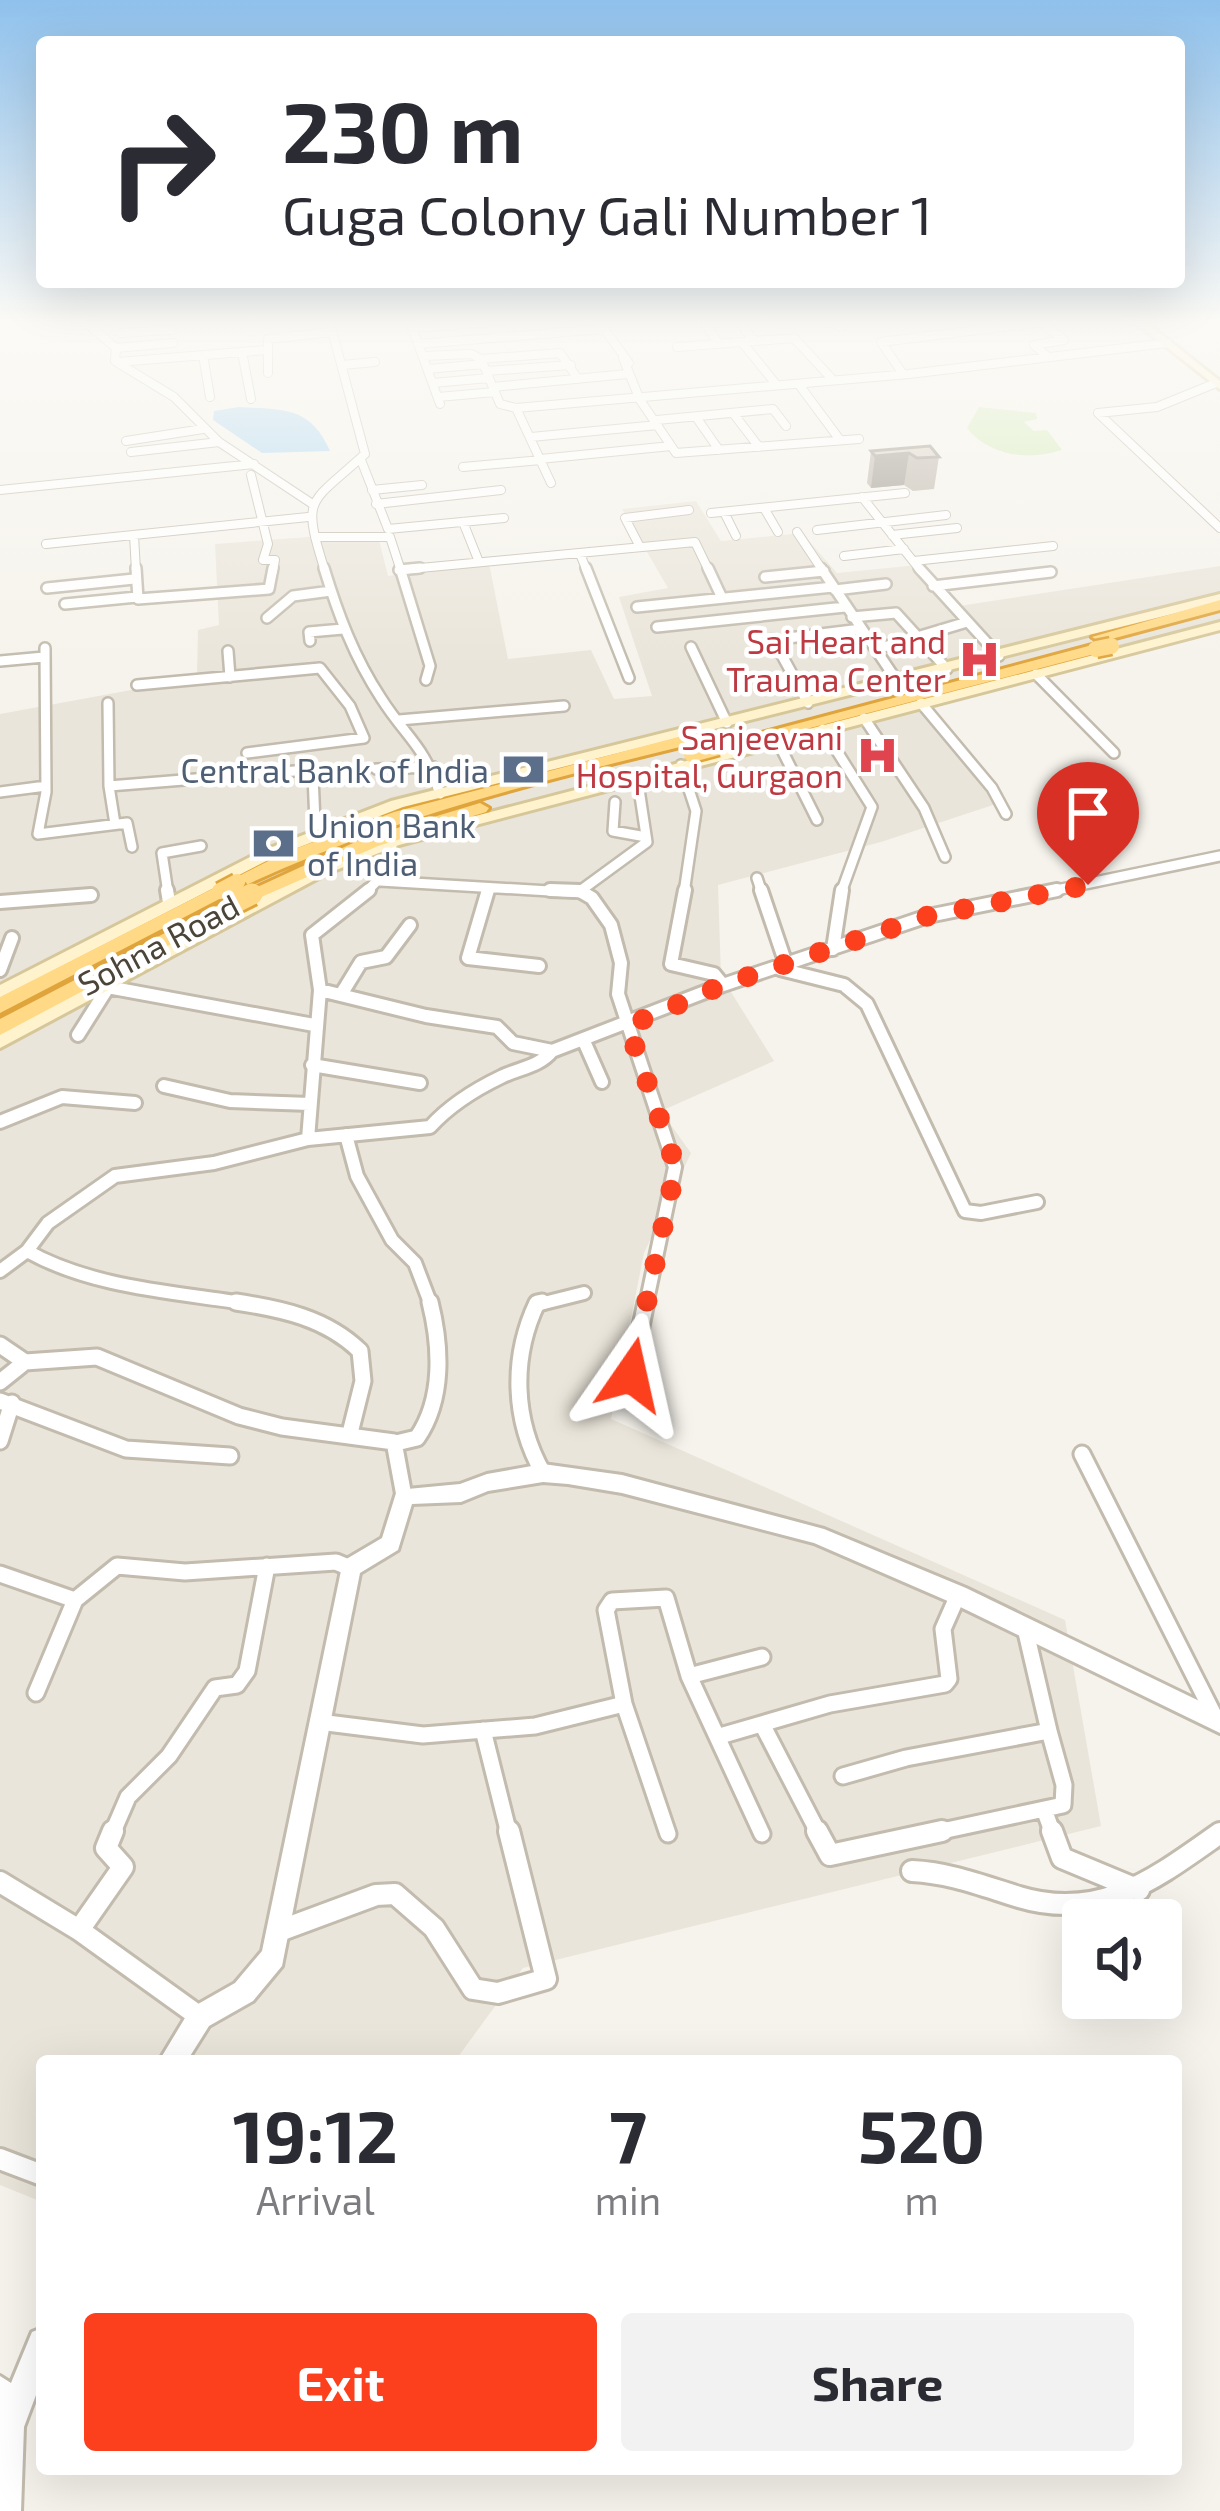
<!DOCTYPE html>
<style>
:root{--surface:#fff;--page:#f2f2f3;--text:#2b2b33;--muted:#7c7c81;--accent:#fc3f1d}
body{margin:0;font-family:"Exo 2",sans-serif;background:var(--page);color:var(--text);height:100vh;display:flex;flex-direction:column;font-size:45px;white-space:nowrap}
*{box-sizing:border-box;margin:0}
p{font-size:39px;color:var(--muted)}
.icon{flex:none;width:66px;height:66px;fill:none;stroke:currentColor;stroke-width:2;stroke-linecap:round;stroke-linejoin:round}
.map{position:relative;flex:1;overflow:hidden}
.sheet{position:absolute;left:36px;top:2055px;width:1146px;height:420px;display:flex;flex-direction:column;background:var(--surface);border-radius:12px;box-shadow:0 12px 48px #0002}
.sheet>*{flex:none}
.top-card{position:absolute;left:36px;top:36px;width:1149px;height:252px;border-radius:12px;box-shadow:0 12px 48px #0002;background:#fff;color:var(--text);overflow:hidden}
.tools{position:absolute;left:1062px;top:1899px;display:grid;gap:24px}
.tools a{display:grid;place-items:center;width:120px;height:120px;border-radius:12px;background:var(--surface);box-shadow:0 12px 48px #0002;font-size:60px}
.pin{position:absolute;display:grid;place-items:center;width:102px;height:102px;color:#fff;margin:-123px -51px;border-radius:50% 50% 50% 0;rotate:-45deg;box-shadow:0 0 12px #0007}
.pin .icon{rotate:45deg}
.me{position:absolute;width:132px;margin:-66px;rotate:11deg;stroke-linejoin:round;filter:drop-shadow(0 0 9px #0008)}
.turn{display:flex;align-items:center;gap:42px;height:252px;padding:0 48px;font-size:54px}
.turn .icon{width:156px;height:156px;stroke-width:2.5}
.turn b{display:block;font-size:84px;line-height:102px}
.eta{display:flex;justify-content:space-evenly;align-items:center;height:204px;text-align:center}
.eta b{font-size:72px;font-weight:700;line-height:84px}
.cta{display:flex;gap:24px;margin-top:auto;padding:24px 48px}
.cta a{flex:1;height:138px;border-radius:12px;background:var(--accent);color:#fff;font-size:48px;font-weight:700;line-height:138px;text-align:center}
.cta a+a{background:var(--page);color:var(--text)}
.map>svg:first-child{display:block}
.residential{fill:#eae5da}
.green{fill:#d2eab5}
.water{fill:#a9d4f2}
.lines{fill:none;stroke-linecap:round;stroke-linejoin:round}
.minor-far4-casing{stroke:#c2bbae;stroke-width:10}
.minor-far3-casing{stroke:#c2bbae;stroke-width:14}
.minor-far2-casing{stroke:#c2bbae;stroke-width:18}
.minor-far1-casing{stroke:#c2bbae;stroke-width:21}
.minor-casing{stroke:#c2bbae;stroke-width:26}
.tertiary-casing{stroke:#c2bbae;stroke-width:6}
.secondary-casing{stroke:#d6c79b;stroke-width:6}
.trunk-casing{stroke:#e0a43c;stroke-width:6}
.minor-far4{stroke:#fff;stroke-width:8}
.minor-far3{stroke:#fff;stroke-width:9}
.minor-far2{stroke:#fff;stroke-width:12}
.minor-far1{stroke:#fff;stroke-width:15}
.minor{stroke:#fff;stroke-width:20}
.tertiary{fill:#fff;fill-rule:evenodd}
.secondary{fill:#fff3cd;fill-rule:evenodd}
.trunk{fill:#ffd985;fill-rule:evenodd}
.trunk-bridge-far1-casing{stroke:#e0a43c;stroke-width:21;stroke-linecap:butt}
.trunk-bridge-casing{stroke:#e0a43c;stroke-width:27;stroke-linecap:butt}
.trunk-bridge-far1{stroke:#ffd985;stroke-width:16}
.trunk-bridge{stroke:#ffd985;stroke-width:21}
.wall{fill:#bab2a6}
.shaded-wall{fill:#979187}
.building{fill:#d8cfc1;stroke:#979187;stroke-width:3}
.route{stroke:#fc3f1d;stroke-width:21;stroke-dasharray:0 37.8}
.labels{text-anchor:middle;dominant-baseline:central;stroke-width:9;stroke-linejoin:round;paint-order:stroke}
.far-health-label{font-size:33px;fill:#be3a42;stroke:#fff;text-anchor:end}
.far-service-label{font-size:33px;fill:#4e5e75;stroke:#fff;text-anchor:end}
.far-street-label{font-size:33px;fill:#4b4439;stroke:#fff}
</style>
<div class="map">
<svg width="1220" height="2511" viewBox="0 0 1220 2511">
<rect width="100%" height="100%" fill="#f6f3ec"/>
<!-- residential -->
<path class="residential" d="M696 501 721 541 802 533 837 573 918 565 953 607 1220 566V623L926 702 1002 802 881 842 718 885 721 976 774 1061 661 1111 691 1153 644 1253 611 1419 1065 1620 1101 1826 523 1968 455 2061H42V2202L0 2185V714L197 678 198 630 219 625 215 544 377 532 388 576 489 563 508 659 591 650 614 699 652 696 619 597 668 588 622 509Z"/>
<!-- green -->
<path class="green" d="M979 407 1036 413 1037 419 1024 422 1034 431 1047 430 1062 450C1029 461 989 456 967 428Z"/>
<!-- water -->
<path class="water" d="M239 407C284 410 310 406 330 451L262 453 213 420 214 411Z"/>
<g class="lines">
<defs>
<path id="minor-far4" d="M72 319 90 326 116 348 115 361 174 397 219 442 311 503
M409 319 440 404
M597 319 629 363
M702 319 719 344
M737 319 754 341
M834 319 841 327
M83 323 130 319
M412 328 504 321
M120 333 171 330
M742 342 775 383
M419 344 602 329
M677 347 794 338 833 380
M116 348 173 343
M242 352 251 399
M203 355 210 397
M424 356 471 354 481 359 500 404 516 408 551 483
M623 358 640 400 676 453 859 439
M481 359 560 353 578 379
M118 362 267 350
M342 365 375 362
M428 369 483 364
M486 371 571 365
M268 373V339L332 332
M903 374 881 342 1041 322 1064 340 1034 345 1048 357
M433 383 489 378
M1216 383 1157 407 1098 413 1220 528
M800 386 840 440
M493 387 627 374
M438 397 495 392
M516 408 909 374 1167 343
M733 413 759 447
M696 417 719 450
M657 420 773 409 786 426
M531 437 658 425
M126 441 203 429
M131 452 219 442
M540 459 671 446
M361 460 388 529 504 518
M463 467 541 460
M251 475 268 544 263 560H275L273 571
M0 490 254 464
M372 490 422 485
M862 497 921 571
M376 504 501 490
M764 508 778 532
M724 512 736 536
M711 513 905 493
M463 522 479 562
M817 530 946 515
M797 532 823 571
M134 535 136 571
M892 535 957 528
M315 537H390L401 571
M46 544 308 517
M640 547 625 518 689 510
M580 554 587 571
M844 556 904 549
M914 561 1053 546
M399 570 695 542 709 571
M325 571C301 495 309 505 365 454L329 319"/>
<path id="minor-far3" d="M136 568 138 599 269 589 273 568
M324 568C338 614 354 657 381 698 407 739 423 743 440 794
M400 568 430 666 426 680
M586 568 629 678
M708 568 722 598
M821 568 897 681
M919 568 999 656
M399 570 420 568
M765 577 824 571
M933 586 1051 572
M47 588 134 579
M835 590 886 584
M65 604 137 597
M637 607 833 587
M852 617 896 613 947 669
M267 618 293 596 331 591
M657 627 845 607
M788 638 861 629
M773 639 808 703
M310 641 309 632 343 629
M691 647 727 723
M45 648 46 792 38 834 127 823 132 847
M877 649 967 622
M228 651 230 677
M0 661 44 657
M1036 674 1114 753
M137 685 320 668 350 706 364 738 247 753
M108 703 109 786 115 824
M921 703 992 788 1006 814
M864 718 924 808 945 857
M399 720 564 706
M823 729 872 807 841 893
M777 740 817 820
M681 765 696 811 684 893
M376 769 434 767
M109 786 307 770 313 775 315 823 320 831
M0 792 46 786
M615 802 613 831 646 837
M757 878 762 893
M380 881 583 893
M580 891 647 842 637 776
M168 893 162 853 201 846
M365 893 383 875 393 842
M487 893 488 888
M1042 893 1220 856"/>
<path id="minor-far2" d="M167 890 169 902
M488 890 468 958 539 966
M550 890 580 891 592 898 611 925 621 963 618 994 675 1167 646 1305
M685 890 671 964 714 974 723 985
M761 890 787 967
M0 902 91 895
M833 949 842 890
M780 969 844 985 867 1004 965 1211 981 1213 1037 1202
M0 970 12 938
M102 986 314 1025
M320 990 426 1016 497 1027 513 1043 552 1051
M342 993 361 962 386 957 410 925
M78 1035 107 989
M583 1039 602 1082
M312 1065 420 1083
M164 1086 230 1101 310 1104
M0 1122 62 1097 135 1103
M346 1135 357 1176 392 1240 415 1263 431 1305
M308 1139 320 990 312 935 369 890
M27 1251C95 1289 178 1292 255 1305
M0 1271 27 1251 48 1223 115 1176 214 1163 308 1139 430 1127C449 1106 476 1089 501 1077 519 1068 539 1067 552 1051L723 985 928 916 1057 890
M536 1305 584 1293"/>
<path id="minor-far1" d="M236 1302C282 1309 326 1318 360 1351L363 1381 350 1433
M542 1302 537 1303C511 1358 513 1420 543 1473
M0 1345 25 1362 97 1357 239 1416 282 1427 394 1442 404 1496
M631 1375 646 1302
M0 1382 25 1362
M0 1401 126 1449 230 1456
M0 1441 12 1403
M396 1443 417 1438C444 1399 441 1346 430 1302
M1082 1454 1217 1721
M0 1574 75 1600
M689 1676 762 1657
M36 1693 75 1600 117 1566 185 1572 336 1562 350 1568
M319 1722 423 1735 535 1726 624 1704
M763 1726 819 1834
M483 1730 509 1834
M720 1736 830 1704 945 1684 949 1679 943 1629 958 1595
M843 1776 906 1758 1049 1731 1025 1628
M1045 1812 1053 1834
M112 1834 128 1797 169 1756 215 1688 237 1685 247 1671 267 1566
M668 1834 624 1704 606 1610 612 1601 666 1598 689 1676 762 1834
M928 1834 1063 1805 1064 1785 1049 1731"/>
<path id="minor" d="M817 1831 830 1855 942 1831
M1052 1831 1062 1858 1139 1890
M912 1871C951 1873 983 1886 1019 1897 1101 1922 1156 1878 1220 1833
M0 1882 79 1930 200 2017
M79 1930 123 1867 106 1848 113 1831
M279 1931 376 1895 395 1894 434 1928 473 1989 498 1993 546 1979 509 1831
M0 2159 42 2175"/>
<path id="tertiary" d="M543 1464 622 1475 824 1529 966 1588 1220 1711V1733L950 1602 814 1543 622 1493 568 1484 543 1482 488 1491 461 1502 412 1504 398 1550 360 1573 282 1966 253 2001 209 2026 187 2061H159L191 2008 235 1983 262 1951 343 1561 382 1538 397 1490 460 1484 487 1474Z
M42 2328V2379L24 2427 21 2511H0V2376L11 2383 32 2332Z"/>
<path id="secondary" d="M1131 319H1142L1220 381V389Z
M1220 594V602L403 807 274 857 0 998V985L262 851 391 801Z
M1220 622V630L399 845 326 874 0 1048V1034L314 866 387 839Z"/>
<path id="trunk" d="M1220 600V610L1100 642 1092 637Z
M1096 644 1102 646V652L718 752 709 747Z
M682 736 691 741 688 745C536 782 386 819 244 886L237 888 227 882 284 853 394 812Z
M480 803 489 808 486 812 378 846 259 898H245L242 894 364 838Z
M220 885 230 891 227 895 0 1013V997Z
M234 897 244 903 241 907 0 1035V1019Z"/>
</defs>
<!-- minor-far4 casing -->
<use href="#minor-far4" class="minor-far4-casing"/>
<!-- minor-far3 casing -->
<use href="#minor-far3" class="minor-far3-casing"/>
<!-- minor-far2 casing -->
<use href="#minor-far2" class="minor-far2-casing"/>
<!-- minor-far1 casing -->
<use href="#minor-far1" class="minor-far1-casing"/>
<!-- minor casing -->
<use href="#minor" class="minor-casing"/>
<!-- tertiary casing -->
<use href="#tertiary" class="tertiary-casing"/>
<!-- secondary casing -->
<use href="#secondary" class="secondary-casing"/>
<!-- trunk casing -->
<use href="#trunk" class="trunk-casing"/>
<!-- minor-far4 -->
<use href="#minor-far4" class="minor-far4"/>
<!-- minor-far3 -->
<use href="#minor-far3" class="minor-far3"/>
<!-- minor-far2 -->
<use href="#minor-far2" class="minor-far2"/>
<!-- minor-far1 -->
<use href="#minor-far1" class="minor-far1"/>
<!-- minor -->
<use href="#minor" class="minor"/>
<!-- tertiary -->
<use href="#tertiary" class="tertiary"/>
<!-- secondary -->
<use href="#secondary" class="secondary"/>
<!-- trunk -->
<use href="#trunk" class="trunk"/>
<defs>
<path id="trunk-bridge-far1" d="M1096 649 1111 646
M692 754 718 747
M220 891 237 882"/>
<path id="trunk-bridge" d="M234 903 252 894"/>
</defs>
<!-- trunk-bridge-far1 casing -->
<use href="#trunk-bridge-far1" class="trunk-bridge-far1-casing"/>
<!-- trunk-bridge casing -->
<use href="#trunk-bridge" class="trunk-bridge-casing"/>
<!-- trunk-bridge-far1 -->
<use href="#trunk-bridge-far1" class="trunk-bridge-far1"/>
<!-- trunk-bridge -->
<use href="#trunk-bridge" class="trunk-bridge"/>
</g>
<!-- wall -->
<path class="wall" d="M930 446 939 457 934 489 913 491 904 485 871 488 867 483 871 451Z"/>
<!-- shaded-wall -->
<path class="shaded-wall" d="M909 453 904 485 871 488 875 456Z"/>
<!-- building -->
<path class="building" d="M930 446 939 457 917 458 909 453 875 456 871 451Z"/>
<!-- sky -->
<linearGradient id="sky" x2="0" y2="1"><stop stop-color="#8fc1ec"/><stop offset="0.48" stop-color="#fbfaf6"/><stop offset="1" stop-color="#fbfaf6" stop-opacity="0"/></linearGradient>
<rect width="1220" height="670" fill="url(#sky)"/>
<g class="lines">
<!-- route -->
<path class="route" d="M631 1375 676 1167 628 1026 723 985 928 916 1088 885"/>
</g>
<!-- icons -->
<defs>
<symbol id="hospital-bare" viewBox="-9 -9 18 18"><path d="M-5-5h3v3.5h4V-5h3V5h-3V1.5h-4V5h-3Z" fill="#e0444e" stroke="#fff" stroke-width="2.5" paint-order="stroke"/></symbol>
<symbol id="bank-bare" viewBox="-9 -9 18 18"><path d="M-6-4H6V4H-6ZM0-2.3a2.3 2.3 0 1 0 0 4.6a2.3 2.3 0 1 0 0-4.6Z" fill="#5c6f8a" stroke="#fff" stroke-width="2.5" paint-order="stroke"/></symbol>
</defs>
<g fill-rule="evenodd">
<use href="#hospital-bare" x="950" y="630" width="59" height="59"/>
<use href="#hospital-bare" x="848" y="726" width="59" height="59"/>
<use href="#bank-bare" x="494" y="740" width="59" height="59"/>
<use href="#bank-bare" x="244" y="814" width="59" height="59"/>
</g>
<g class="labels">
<!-- far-health labels -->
<g class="far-health-label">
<text x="946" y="641">Sai Heart and<tspan x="946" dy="38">Trauma Center</tspan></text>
<text x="843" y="737">Sanjeevani<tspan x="843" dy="38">Hospital, Gurgaon</tspan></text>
</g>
<!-- far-service labels -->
<g class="far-service-label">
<text x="489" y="770">Central Bank of India</text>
<text x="307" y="825" text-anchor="start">Union Bank<tspan x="307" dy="38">of India</tspan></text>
</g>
<!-- far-street labels -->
<g class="far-street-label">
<text transform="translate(158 944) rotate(-28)">Sohna Road</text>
</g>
</g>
</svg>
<div class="tools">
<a><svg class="icon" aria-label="sound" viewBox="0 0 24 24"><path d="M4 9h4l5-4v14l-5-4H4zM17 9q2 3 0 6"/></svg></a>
</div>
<div class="pin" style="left:1088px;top:885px;background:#d93025"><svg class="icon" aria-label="arrive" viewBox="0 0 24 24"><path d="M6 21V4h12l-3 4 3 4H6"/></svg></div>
<svg class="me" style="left:631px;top:1375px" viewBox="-20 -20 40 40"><path d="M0-17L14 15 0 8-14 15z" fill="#fc3f1d" stroke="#fff" stroke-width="4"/></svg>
<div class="top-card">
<div class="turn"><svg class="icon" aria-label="right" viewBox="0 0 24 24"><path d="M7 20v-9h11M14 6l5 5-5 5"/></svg><div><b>230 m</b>Guga Colony Gali Number 1</div></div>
</div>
<section class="sheet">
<div class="eta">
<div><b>19:12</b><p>Arrival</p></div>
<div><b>7</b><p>min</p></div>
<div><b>520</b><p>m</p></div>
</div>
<div class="cta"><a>Exit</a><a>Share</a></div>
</section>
</div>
